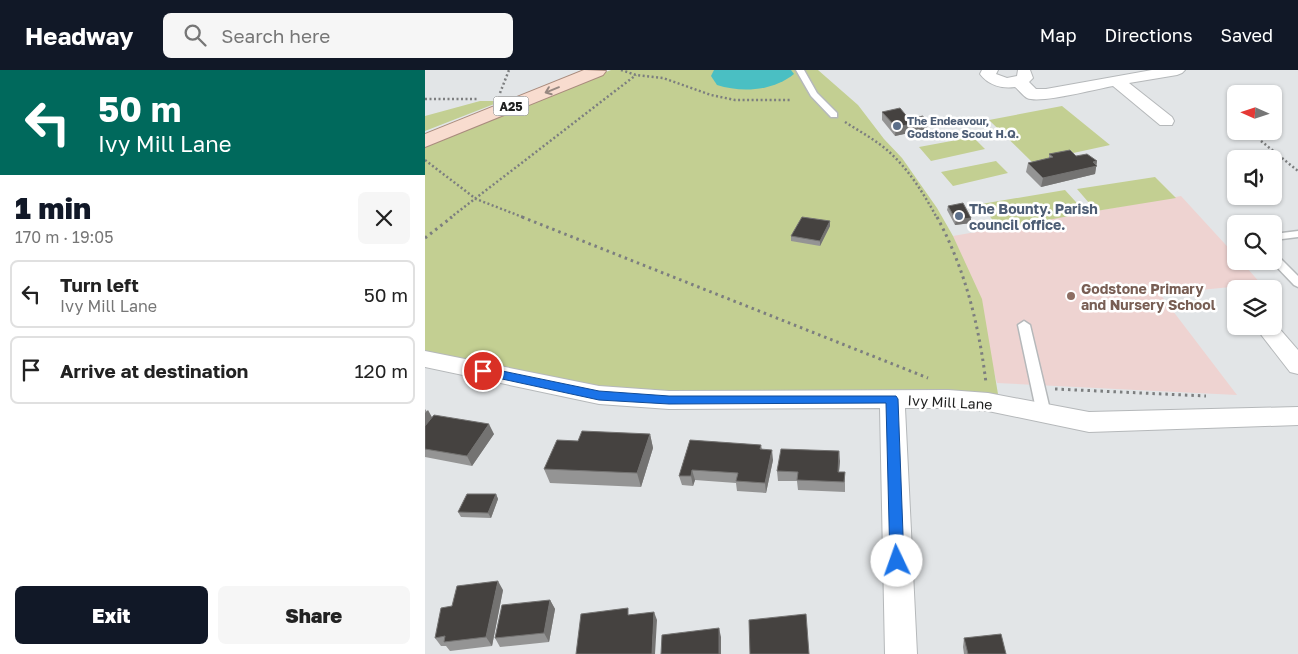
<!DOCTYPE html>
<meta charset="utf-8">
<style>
:root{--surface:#fff;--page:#f6f6f6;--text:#222;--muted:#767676;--line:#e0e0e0;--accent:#111827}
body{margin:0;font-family:"Golos Text",sans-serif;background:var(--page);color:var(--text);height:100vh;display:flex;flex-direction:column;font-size:19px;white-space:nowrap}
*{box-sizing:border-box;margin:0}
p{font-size:16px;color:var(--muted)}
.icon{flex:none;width:28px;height:28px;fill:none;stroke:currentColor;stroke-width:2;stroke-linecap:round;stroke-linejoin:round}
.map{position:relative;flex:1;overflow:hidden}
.drawer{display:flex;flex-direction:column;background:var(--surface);width:425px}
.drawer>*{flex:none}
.top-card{background:#00695c;color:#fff;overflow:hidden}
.needle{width:32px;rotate:273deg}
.tools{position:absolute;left:802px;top:15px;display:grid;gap:10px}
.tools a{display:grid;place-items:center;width:55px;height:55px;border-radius:8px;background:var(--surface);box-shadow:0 1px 4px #0004;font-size:25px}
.pin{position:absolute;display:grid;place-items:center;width:42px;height:42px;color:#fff;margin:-21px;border:2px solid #fff;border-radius:50%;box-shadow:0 1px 5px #0007}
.me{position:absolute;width:55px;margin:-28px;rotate:357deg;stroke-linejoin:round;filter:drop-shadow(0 0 4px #0008)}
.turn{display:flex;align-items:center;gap:18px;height:105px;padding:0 15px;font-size:22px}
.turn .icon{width:65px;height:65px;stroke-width:2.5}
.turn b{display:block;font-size:35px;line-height:42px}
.round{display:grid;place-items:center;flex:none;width:52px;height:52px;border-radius:8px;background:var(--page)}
.summary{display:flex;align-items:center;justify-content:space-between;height:85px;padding:0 15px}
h1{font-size:30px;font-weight:800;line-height:38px;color:var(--accent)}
.button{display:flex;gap:10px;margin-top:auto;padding:10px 15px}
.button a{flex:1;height:58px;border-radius:8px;background:var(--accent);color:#fff;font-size:20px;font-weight:800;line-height:58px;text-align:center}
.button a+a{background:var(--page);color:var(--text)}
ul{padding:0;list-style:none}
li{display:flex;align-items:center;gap:15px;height:68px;margin:0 10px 8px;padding:0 5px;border:2px solid var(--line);border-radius:8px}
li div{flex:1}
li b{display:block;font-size:19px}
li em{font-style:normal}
header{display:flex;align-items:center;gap:30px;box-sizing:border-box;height:70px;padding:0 25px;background:var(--accent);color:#fff}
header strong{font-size:24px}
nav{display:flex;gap:28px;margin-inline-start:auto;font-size:18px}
.search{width:350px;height:45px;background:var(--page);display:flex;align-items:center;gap:12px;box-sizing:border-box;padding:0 18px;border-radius:8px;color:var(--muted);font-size:19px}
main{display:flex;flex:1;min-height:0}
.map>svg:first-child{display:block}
.education{fill:#eed3d1}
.green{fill:#c3cf92}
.water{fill:#4abfc3}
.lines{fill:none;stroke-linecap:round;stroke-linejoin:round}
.service-casing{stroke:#b5b8ba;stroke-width:3}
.minor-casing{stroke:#b5b8ba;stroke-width:2}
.primary-casing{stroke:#a98b7d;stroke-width:2}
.path-far1{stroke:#7c7e7f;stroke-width:2.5;stroke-dasharray:2 2.5;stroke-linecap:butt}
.path{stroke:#7c7e7f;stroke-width:3;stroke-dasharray:2.5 4;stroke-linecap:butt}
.service{fill:#fff;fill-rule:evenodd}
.minor{fill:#fff;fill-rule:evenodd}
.primary{fill:#f8dccf;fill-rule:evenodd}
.wall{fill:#949494}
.shaded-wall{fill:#747372}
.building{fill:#454240;stroke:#747372}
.oneway{stroke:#978881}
.route{fill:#1a73e8;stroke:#114b97}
.service-dot{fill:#5c6f8a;stroke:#fff;stroke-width:2}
.education-dot{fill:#8d6e63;stroke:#fff;stroke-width:2}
.labels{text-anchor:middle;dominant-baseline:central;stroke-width:5;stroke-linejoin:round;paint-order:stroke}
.far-service-label{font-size:11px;font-weight:bold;fill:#4e5e75;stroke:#fff;text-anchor:start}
.shield{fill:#fff;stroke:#636464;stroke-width:1}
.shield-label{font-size:12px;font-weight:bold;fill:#202121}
.service-label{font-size:14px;font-weight:bold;fill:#4e5e75;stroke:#fff;text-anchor:start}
.education-label{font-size:14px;font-weight:bold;fill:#785e54;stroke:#fff;text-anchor:start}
.street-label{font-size:14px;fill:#202121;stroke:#fff}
</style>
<header>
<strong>Headway</strong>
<div class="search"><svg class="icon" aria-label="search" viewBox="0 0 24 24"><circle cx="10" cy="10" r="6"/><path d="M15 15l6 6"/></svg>Search here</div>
<nav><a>Map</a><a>Directions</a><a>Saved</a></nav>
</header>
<main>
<section class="drawer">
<div class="top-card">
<div class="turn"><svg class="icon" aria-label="left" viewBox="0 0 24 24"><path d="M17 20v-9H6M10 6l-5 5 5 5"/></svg><div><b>50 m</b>Ivy Mill Lane</div></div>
</div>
<div class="summary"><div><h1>1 min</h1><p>170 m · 19:05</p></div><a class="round"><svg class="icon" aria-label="close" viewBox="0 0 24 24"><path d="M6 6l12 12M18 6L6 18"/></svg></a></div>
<ul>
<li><svg class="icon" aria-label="left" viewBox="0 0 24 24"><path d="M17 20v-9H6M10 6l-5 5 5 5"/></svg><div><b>Turn left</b><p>Ivy Mill Lane</p></div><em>50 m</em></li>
<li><svg class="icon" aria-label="arrive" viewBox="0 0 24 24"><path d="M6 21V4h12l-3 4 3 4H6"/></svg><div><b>Arrive at destination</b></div><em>120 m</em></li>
</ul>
<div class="button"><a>Exit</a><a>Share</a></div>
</section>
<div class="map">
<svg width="873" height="584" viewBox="0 0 873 584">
<rect width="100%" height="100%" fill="#e2e5e7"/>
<!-- education -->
<path class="education" d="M756 126 811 186V191H816L836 214 735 224 812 325 572 313 541 197 528 166Z"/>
<!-- green -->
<path class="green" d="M186 0H393L433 35 459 69 477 88 512 138 528 166 557 229 574 330 519 320 350 322H202L0 283V76L8 71Z
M55 31H77L0 61V46Z
M637 36 685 75 607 92 564 50Z
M548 67 560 79 506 91 494 77Z
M571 91 583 103 528 116 516 102Z
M730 107 751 128 671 141 652 119Z
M640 120 661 143 574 159 556 134Z"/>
<!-- water -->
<path class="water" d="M289 0H366L369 4C348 21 317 23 292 15L286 6Z"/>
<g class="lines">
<defs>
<path id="service" d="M371 0H379L392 23 412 43V47H406L386 26Z
M873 161V167L849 170V164Z
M849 185 853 186 873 206V217L869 215 846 191H849Z
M599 251 605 255 626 344 624 347H614L612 344 593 255Z"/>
<path id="minor" d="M557 0H573L571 4 582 8 592 6 593 0H605L608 8 604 12 611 19H621L727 0H760L757 3 752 5 704 13 747 47 749 51 747 55H735L688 16C671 19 615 34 602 28 598 26 594 20 590 17 577 19 563 15 555 4Z
M849 255 853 257 873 280V304L865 302 834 262 837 257Z
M0 281 174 316 244 321 523 320 563 323 664 342 873 337V355L664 362 563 341 523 338H480L492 584H460L455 338 244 339 174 334 0 297Z"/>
<path id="primary" d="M159 0 181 1 178 5 0 77V64Z"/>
</defs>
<!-- service casing -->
<use href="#service" class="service-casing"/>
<!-- minor casing -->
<use href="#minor" class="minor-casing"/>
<!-- primary casing -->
<use href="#primary" class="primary-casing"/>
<!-- path-far1 -->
<path class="path-far1" d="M196 0 211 5 238 8 286 25 310 30H366
M75 23 84 0
M0 29H54
M420 52C434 61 449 69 462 80 483 98 499 124 512 148
M836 71 873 101
M0 90 51 129 100 148
M25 148 211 5"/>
<!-- path -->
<path class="path" d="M97 147 503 308
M512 147C540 199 554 255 561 313
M0 168 27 147
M630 319 781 326"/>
<!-- service -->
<use href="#service" class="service"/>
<!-- minor -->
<use href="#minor" class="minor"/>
<!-- primary -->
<use href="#primary" class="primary"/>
</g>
<!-- wall -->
<path class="wall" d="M457 42 484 49 502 59 470 66 457 50Z
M624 84 651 86 672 91 670 104 616 117 601 102 603 93 624 88Z
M523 136 546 148V153L530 155 522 140Z
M405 151V156L395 176 366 171V166Z
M0 339 7 348 69 364 47 396 0 387Z
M225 364 228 378 216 417 125 413 119 399 153 371Z
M265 370 336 375 337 379 348 390 341 423 312 421 311 413 270 410 268 416 257 415 254 406Z
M415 391 414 402H420V422L373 420 372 411H353L352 401Z
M71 424 73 429 66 448 36 447 33 442Z
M78 520 67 576 25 581 21 576H16L10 568 27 536Z
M125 530 130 539 124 572 75 577 70 568Z
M539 568 581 584H539L538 577Z"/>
<!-- shaded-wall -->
<path class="shaded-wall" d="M503 51 502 59 470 66 471 57Z
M672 91 670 104 616 117 618 108Z
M546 148V153L530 155 531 150Z
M405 151V156L395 176V171Z
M3 340 8 349 0 359V343Z
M64 354 69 364 47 396 42 386Z
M225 364 228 378 216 417 212 403Z
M347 380 348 390 341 423 340 413Z
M414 381 415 391 413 411V402Z
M267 400 270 410 268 416 266 406Z
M71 424 73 429 66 448 63 443Z
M73 511 78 520 67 576 61 567Z
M125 530 130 539 124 572 119 563Z
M229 542 232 550 230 584H227Z
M294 558 296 567V584H294Z"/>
<!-- building -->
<path class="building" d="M475 38 484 49 498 46 503 51 471 57 457 42Z
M645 80 651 86 662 84 672 91 668 92 672 96 618 108 603 93 628 87 624 84Z
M538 133 546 148 531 150 523 136Z
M377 147 405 151 395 171 366 166Z
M9 345 64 354 42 386 0 379V356Z
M157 361 225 364 212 403 119 399 132 370 153 371Z
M265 370 336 375 335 379 347 380 340 413 311 411 313 403 267 400 266 406H254Z
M356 379 414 381 413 402H420L419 412 372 410 373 402 352 401Z
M42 424H71L63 443 33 442Z
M73 511 61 567 19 572 20 566 10 568 16 538 27 536 32 516Z
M125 530 119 563 70 568 77 535Z
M203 538V545L229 542 227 584H151L156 544Z
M381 544 384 584H325L324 550Z
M294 558V584H236L237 565Z
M576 564 581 584H543L539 568Z"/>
<!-- one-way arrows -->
<defs><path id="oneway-shaft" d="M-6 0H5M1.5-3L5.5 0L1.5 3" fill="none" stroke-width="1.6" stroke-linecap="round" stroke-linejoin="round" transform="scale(1.25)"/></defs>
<use class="oneway" href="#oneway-shaft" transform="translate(127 20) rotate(158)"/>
<!-- route -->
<path class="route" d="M58 297 174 321 244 326H471L473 329 479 491 477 495 472 497 467 495 465 491 461 333 244 334 174 330 54 304 52 301Z"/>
<!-- markers -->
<g class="service-dot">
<circle cx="472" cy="56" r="5"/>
<circle cx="534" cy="146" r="5"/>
</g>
<circle class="education-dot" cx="646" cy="226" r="5"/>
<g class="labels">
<!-- far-service labels -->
<g class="far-service-label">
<text x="482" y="50">The Endeavour,<tspan x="482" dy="13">Godstone Scout H.Q.</tspan></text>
</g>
<!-- shield labels -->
<rect class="shield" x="68.5" y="26.5" width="35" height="19" rx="4"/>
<g class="shield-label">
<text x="86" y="36">A25</text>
</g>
<!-- service labels -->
<g class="service-label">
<text x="544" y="138">The Bounty. Parish<tspan x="544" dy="16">council office.</tspan></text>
</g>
<!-- education labels -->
<g class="education-label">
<text x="656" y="218">Godstone Primary<tspan x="656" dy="16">and Nursery School</tspan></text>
</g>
<!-- street labels -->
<g class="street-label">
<text transform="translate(525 332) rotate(3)">Ivy Mill Lane</text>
</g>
</g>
</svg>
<div class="tools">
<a><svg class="needle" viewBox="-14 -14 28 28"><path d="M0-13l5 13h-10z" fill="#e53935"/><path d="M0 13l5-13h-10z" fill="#767676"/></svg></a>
<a><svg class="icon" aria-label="sound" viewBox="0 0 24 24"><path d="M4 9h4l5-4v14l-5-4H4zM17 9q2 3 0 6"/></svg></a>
<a><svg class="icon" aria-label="search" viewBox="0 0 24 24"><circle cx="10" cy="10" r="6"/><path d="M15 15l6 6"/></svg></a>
<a><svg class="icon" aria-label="layers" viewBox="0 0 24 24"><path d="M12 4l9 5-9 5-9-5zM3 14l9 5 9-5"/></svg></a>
</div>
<div class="pin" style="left:58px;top:301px;background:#d93025"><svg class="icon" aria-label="arrive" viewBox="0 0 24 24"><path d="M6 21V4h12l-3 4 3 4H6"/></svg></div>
<svg class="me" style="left:472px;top:491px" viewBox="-20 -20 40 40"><circle r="19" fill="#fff"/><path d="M0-13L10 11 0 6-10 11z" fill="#1a73e8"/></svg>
</div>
</main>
